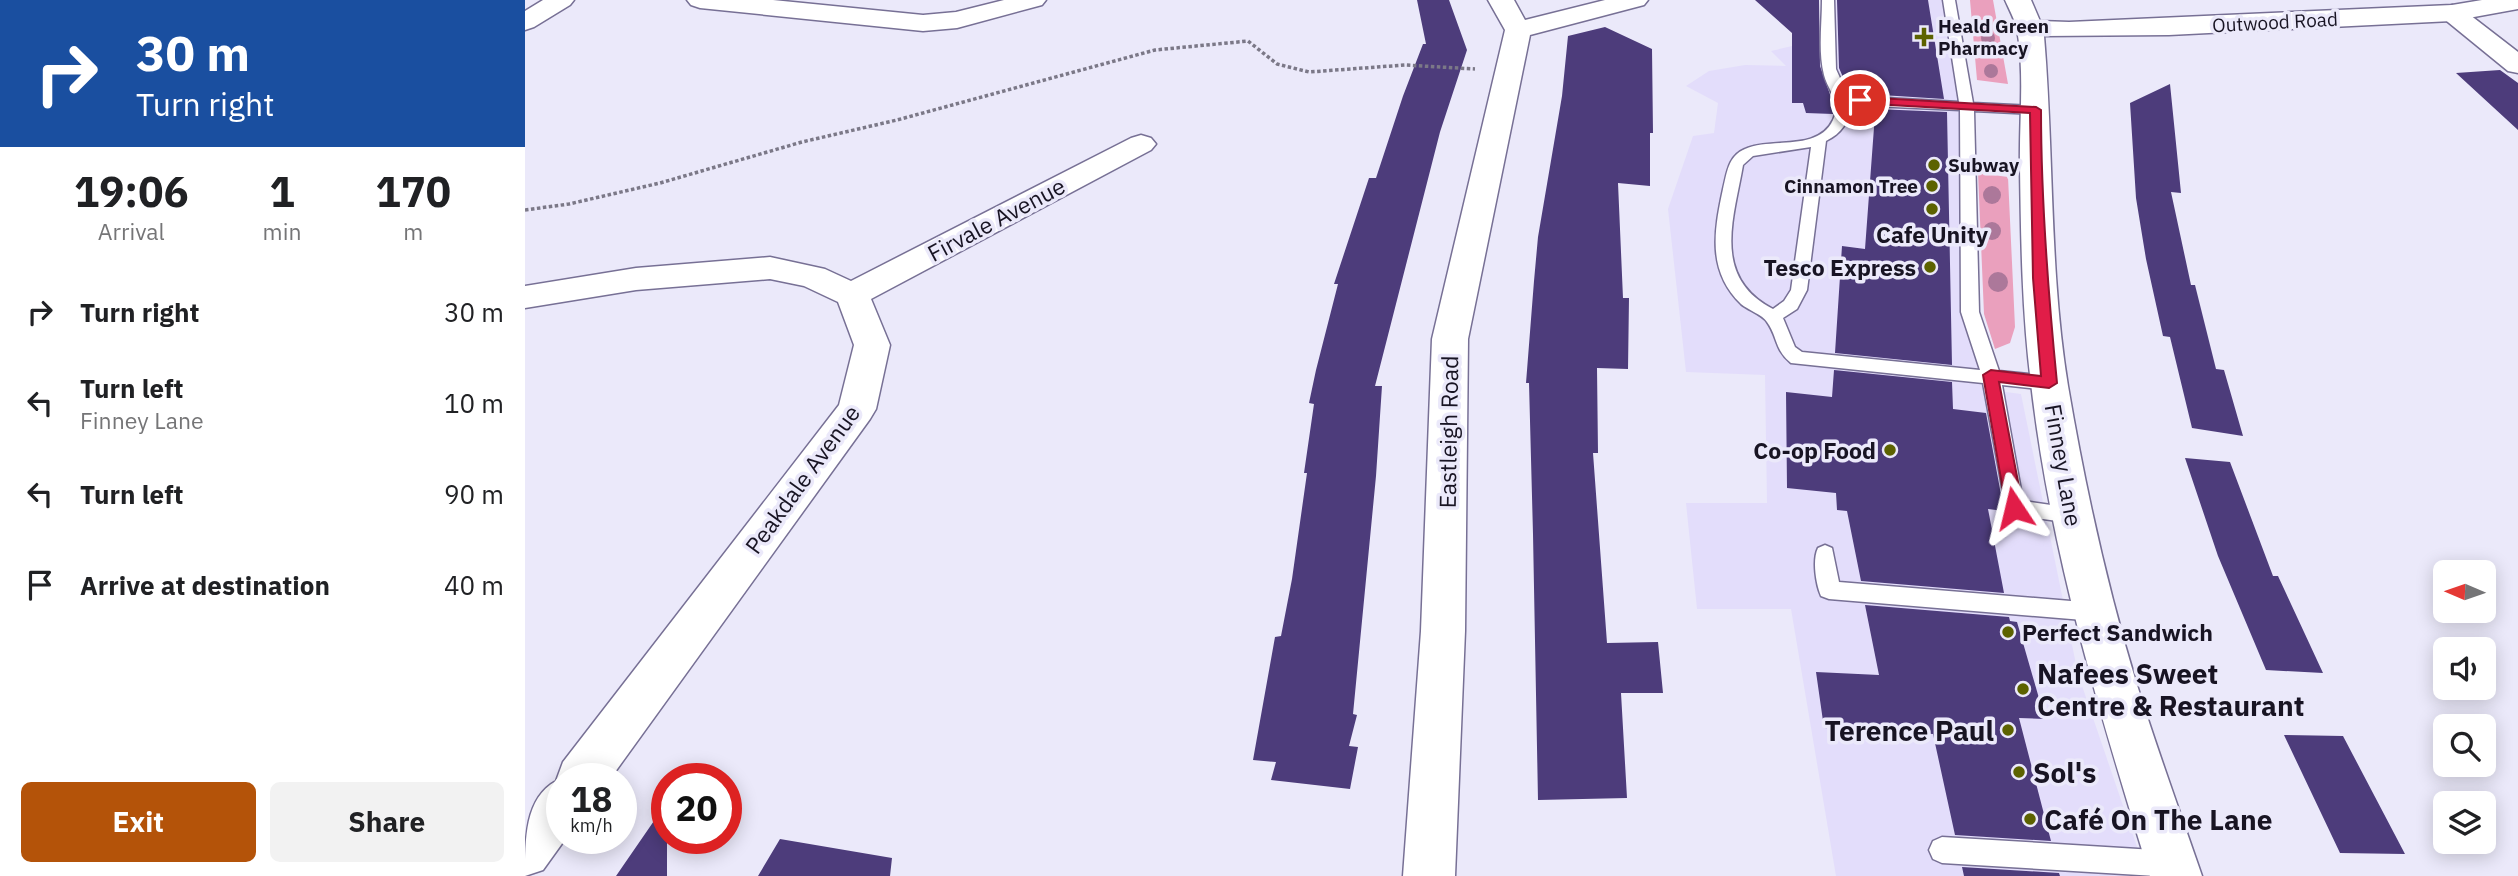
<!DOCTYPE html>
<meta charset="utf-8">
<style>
:root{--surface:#fff;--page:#f2f2f2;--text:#202124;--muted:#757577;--accent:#b45309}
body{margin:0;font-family:"IBM Plex Sans",sans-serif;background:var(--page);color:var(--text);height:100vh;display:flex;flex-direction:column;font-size:26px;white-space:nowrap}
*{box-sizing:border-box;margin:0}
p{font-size:23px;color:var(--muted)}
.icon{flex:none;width:38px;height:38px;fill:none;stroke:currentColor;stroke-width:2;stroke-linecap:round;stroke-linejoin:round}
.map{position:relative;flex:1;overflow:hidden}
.drawer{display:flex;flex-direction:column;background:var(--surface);width:525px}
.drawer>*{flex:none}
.banner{background:#1a4fa0;color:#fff;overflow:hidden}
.needle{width:46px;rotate:272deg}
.fabs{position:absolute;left:1908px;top:560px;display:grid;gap:14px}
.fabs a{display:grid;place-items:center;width:63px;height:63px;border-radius:10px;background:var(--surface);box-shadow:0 4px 18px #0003;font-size:35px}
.speed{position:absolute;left:21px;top:763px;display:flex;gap:14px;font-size:35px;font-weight:700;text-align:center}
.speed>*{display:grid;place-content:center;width:91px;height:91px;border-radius:50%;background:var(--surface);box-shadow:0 4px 18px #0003;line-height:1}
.speed small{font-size:18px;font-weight:400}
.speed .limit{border:10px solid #d22;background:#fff;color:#111}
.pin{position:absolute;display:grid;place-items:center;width:60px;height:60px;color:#fff;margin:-30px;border:4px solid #fff;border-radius:50%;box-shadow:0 2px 7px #0007}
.me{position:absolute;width:77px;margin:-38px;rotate:350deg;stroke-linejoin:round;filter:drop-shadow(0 0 5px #0008)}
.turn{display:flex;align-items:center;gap:24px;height:147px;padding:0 21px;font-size:32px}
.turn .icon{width:91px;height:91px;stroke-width:2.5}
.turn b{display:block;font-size:49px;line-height:60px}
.eta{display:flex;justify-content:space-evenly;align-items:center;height:119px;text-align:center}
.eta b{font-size:42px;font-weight:700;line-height:49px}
.primary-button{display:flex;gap:14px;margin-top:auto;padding:14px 21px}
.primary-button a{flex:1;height:80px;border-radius:10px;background:var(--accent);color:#fff;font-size:28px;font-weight:700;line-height:80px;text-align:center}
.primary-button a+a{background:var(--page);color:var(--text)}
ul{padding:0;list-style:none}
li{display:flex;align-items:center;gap:21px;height:91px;padding:0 21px}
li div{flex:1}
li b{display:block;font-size:26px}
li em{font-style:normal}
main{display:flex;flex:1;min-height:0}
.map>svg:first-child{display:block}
.built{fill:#e3ddfb}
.green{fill:#eaa0bd}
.building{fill:#4d3c7b}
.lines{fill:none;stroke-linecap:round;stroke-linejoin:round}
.lane-casing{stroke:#777095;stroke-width:3}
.street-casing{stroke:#777095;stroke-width:3}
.secondary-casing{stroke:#777095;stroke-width:3}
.path{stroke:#7b7887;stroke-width:3.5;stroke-dasharray:3.5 2.5;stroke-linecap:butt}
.lane{fill:#fff;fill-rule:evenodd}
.street{fill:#fff;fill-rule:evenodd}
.secondary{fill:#fff;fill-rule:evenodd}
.tree{fill:#ac789a}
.route{fill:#e11d48;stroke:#92132f;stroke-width:2}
.poi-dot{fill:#5c6200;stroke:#ebe9fa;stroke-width:2.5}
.labels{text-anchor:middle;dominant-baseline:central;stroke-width:7;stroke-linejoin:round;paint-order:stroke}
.far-street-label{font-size:19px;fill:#181423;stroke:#ebe9fa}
.far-poi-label{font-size:19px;font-weight:bold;fill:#181423;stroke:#ebe9fa;text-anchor:start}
.street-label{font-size:23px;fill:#181423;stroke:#ebe9fa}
.poi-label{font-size:23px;font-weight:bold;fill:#181423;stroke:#ebe9fa;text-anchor:end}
.near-poi-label{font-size:28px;font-weight:bold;fill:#181423;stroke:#ebe9fa;text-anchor:start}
</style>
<main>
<section class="drawer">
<div class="banner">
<div class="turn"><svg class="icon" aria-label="right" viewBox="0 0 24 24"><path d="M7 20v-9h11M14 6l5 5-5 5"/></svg><div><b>30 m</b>Turn right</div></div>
</div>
<div class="eta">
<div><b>19:06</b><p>Arrival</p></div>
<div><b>1</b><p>min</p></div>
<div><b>170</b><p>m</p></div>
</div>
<ul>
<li><svg class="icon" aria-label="right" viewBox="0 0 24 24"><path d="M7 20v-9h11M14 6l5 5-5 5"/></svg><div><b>Turn right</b></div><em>30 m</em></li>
<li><svg class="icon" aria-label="left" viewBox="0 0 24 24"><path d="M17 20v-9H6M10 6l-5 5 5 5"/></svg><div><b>Turn left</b><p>Finney Lane</p></div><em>10 m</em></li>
<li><svg class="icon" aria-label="left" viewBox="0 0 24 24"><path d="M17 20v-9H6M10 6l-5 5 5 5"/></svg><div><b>Turn left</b></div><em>90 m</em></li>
<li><svg class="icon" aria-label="arrive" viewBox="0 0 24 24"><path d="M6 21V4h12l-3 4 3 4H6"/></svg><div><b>Arrive at destination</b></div><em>40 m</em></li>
</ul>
<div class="primary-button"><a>Exit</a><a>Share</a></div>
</section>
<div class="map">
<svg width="1993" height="876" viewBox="0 0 1993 876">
<rect width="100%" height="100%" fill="#ebe9fa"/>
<!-- built -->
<path class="built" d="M1297 0H1424L1442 107 1458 389 1496 394 1553 674 1622 876H1311L1266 609H1172L1161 503H1242L1240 375 1161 372 1143 209 1168 136 1189 133 1193 103 1161 86 1184 71 1220 65 1261 66 1246 51 1276 44 1298 47Z"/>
<!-- green -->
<path class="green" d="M1445 0H1468L1483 84 1452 80Z
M1453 173 1483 177 1490 327 1485 343 1470 349 1459 314Z"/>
<!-- building -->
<path class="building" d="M892 0H924L942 50 915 132 850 386H857L851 476 828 714 832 715 824 746 833 747 825 789 746 780 751 762 728 760 750 637 756 636 767 579 782 473H779L789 404 784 403 791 370 813 284H809L844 178H851L878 96 898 44H901Z
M1230 0H1294L1295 66 1308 103V114L1281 113 1278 103H1267V33Z
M1312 0H1403L1419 99 1325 93 1314 68Z
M1080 27 1127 49 1128 133H1125V186L1093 183 1098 298H1104L1103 369 1072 368 1073 453H1068L1082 643 1133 642 1138 693H1096L1102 798 1013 800 1008 534 1004 383H1001L1009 281 1013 237 1037 96 1043 36Z
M1975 70 1993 83V130L1931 73Z
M1645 84 1656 193 1646 192 1666 285H1670L1691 369 1699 370 1718 436 1667 428 1645 337 1638 336 1621 259 1611 198 1605 103Z
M1327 108 1422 112 1427 365 1310 353 1317 246 1340 249 1350 114H1326Z
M1309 370 1427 382 1428 409 1461 413 1479 511 1463 509 1479 593 1336 581 1322 511 1312 510 1311 493 1262 488 1261 392 1307 397Z
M1660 458 1705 462 1748 576H1753L1798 673 1741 670 1693 556Z
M1340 605 1484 617 1485 621 1492 622 1520 719 1494 718 1526 841 1430 835 1408 734 1299 728 1291 672 1354 675Z
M1759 735 1818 736 1880 854 1815 853Z
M142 802V876H91Z
M255 839 367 858 365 876H233Z
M1437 867 1534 873 1535 876H1439Z"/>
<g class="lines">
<defs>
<path id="lane" d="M1297 0H1309L1311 69 1323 96 1434 102 1418 0H1430L1448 103 1511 106 1518 110 1511 114 1449 111 1454 312 1474 371 1524 376 1531 378 1533 383 1531 388 1524 390 1477 385 1498 501 1554 509 1557 515 1554 521 1547 523 1482 514 1458 383 1266 363C1249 349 1253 337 1242 322 1238 315 1223 310 1216 304 1182 271 1189 231 1198 189 1202 173 1203 156 1220 149 1246 137 1293 152 1308 120 1317 102 1303 91 1299 75 1293 51 1297 24 1297 0ZM1325 105 1435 110 1436 312 1455 370 1277 352 1270 347 1258 318 1272 309 1282 290 1301 141C1317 133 1324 122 1325 105ZM1286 147 1266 290 1259 301 1248 309C1186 277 1209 218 1218 165L1228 156Z
M1300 545 1307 548 1314 582 1570 603 1578 605 1581 612 1578 619 1570 621 1304 599 1296 596C1291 585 1287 560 1293 548Z
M1417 837 1646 851 1655 855 1659 864 1655 873 1631 876 1417 863 1408 859 1404 850 1408 841Z"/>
<path id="street" d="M18 0H49L45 5 9 27 0 30V11Z
M162 0H248L398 15 431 12 479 0H521L517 5 432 28 398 31 175 8 166 5Z
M963 0H989L1000 20 1080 0H1123L1119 5 1005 35 943 339 940 631 930 876H878L896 631 907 339 980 30Z
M1927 5 1936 8 1993 52V73L1983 71 1918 18 1914 13 1918 8Z
M616 135 626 138 631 144 626 150 346 299 365 345 351 409 345 419 85 779H37V838H41L18 870 0 876C0 839 0 798 31 781L38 762 314 405 329 345 313 302 279 286 245 279 111 290 0 308V286L111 268 245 257 300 269 326 281 606 138Z"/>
<path id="secondary" d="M1480 0H1506L1515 21 1544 22 1927 5 1957 0H1993V9L1927 21 1644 35 1519 36C1529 152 1524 270 1543 386 1560 486 1582 587 1612 685 1632 749 1655 812 1677 876H1625C1575 714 1525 552 1506 383 1497 312 1496 239 1495 167 1494 122 1500 74 1492 29 1490 20 1484 9 1480 0Z"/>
</defs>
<!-- lane casing -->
<use href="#lane" class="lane-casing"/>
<!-- street casing -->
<use href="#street" class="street-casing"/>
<!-- secondary casing -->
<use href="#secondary" class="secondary-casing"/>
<!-- path -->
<path class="path" d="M0 210 44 204 135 183 277 142 372 120 630 50 723 41 752 64 784 72 880 65 950 69"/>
<!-- lane -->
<use href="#lane" class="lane"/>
<!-- street -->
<use href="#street" class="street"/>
<!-- secondary -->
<use href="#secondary" class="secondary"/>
</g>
<!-- trees -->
<g class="tree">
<circle cx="1463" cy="38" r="7"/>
<circle cx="1466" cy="71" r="7"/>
<circle cx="1467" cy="195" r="9"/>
<circle cx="1467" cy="231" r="9"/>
<circle cx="1473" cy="282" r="10"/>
</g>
<!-- route -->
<path class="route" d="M1335 97 1511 107 1516 110C1516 201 1523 292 1532 383L1524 388 1474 382 1498 508 1495 512H1483L1481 508 1458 375 1466 370 1516 376 1508 278 1505 113 1331 103V98Z"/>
<!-- markers -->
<g class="poi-dot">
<path d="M1395.5 26.5h7v7h7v7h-7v7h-7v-7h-7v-7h7z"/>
<circle cx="1409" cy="165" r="7"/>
<circle cx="1407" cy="186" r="7"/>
<circle cx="1407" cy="209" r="7"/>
<circle cx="1405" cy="267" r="7"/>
<circle cx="1365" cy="450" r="7"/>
<circle cx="1483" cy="632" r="7"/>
<circle cx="1498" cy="689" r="7"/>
<circle cx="1483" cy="730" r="7"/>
<circle cx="1494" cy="772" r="7"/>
<circle cx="1505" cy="819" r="7"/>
</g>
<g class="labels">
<!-- far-street labels -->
<g class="far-street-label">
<text transform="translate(1750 22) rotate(-3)">Outwood Road</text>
</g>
<!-- far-poi labels -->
<g class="far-poi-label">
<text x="1413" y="26">Heald Green<tspan x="1413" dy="22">Pharmacy</tspan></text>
<text x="1423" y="165">Subway</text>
<text x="1393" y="186" text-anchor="end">Cinnamon Tree</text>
</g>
<!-- street labels -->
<g class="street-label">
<text transform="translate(471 219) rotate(-28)">Firvale Avenue</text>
<text transform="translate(923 432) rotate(-89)">Eastleigh Road</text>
<text transform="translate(1539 465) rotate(80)">Finney Lane</text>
<text transform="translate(277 479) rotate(-54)">Peakdale Avenue</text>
</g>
<!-- poi labels -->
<g class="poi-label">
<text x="1407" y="234" text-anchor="middle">Cafe Unity</text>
<text x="1391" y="267">Tesco Express</text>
<text x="1351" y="450">Co-op Food</text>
<text x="1497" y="632" text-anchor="start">Perfect Sandwich</text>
</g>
<!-- near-poi labels -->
<g class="near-poi-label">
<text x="1512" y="673">Nafees Sweet<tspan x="1512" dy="32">Centre &amp; Restaurant</tspan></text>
<text x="1469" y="730" text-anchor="end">Terence Paul</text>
<text x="1508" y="772">Sol's</text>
<text x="1519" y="819">Café On The Lane</text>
</g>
</g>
</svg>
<div class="fabs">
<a><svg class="needle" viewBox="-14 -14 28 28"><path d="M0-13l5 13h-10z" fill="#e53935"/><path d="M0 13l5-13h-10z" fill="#757577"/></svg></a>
<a><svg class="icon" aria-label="sound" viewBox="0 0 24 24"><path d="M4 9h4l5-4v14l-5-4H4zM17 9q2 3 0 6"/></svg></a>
<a><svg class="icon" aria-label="search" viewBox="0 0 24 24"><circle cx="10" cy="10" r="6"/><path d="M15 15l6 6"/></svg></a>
<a><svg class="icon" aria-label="layers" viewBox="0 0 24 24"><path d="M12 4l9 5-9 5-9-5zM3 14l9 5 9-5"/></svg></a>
</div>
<div class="speed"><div>18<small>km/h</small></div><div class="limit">20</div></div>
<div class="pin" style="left:1335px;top:100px;background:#d93025"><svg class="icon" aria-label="arrive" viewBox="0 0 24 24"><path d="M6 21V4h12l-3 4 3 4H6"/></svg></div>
<svg class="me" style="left:1489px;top:508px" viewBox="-20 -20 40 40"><path d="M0-17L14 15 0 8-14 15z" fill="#e11d48" stroke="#fff" stroke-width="4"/></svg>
</div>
</main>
